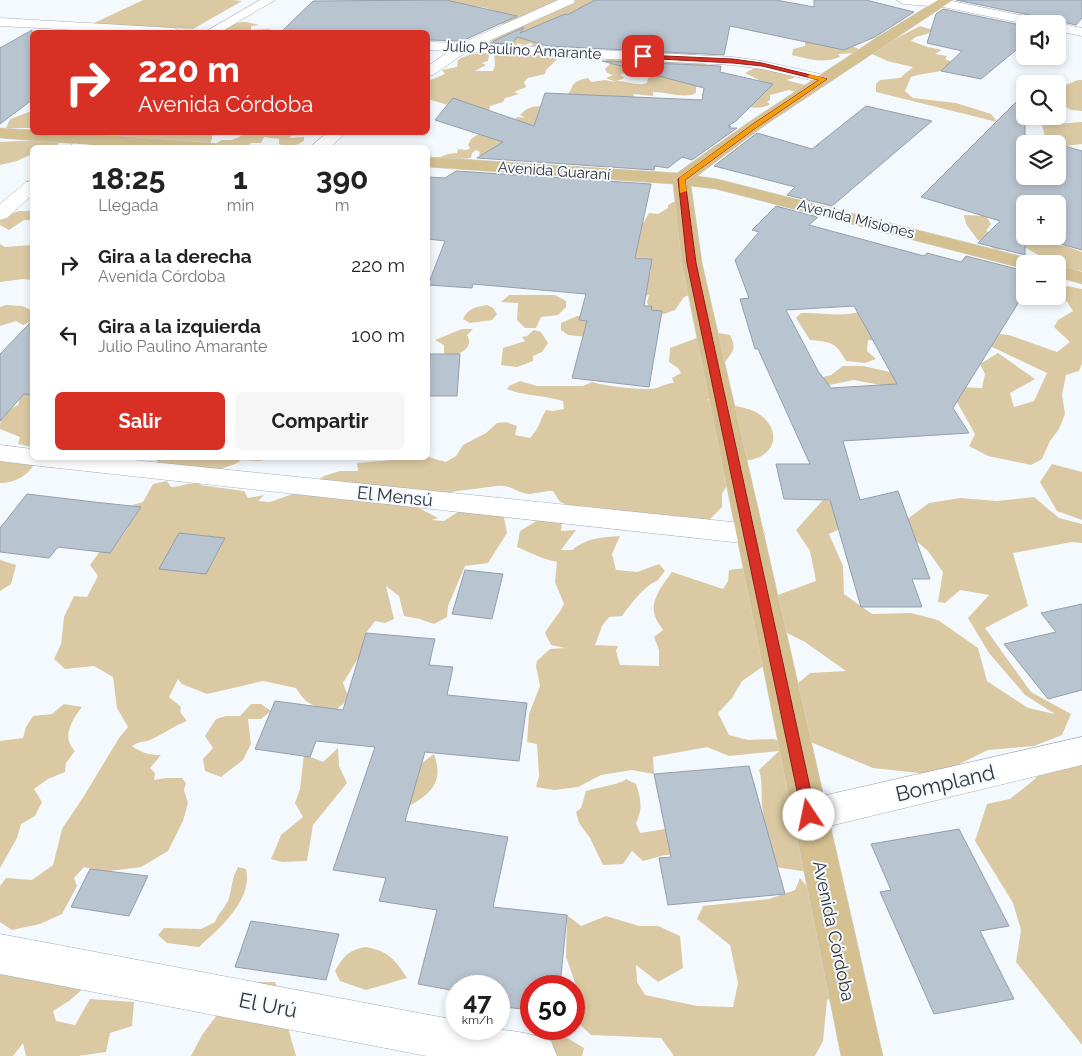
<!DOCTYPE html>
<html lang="es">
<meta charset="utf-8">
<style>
:root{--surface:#fff;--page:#f6f6f6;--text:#222;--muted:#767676;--accent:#d93025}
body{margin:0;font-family:Raleway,sans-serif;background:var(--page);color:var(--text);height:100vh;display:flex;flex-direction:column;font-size:19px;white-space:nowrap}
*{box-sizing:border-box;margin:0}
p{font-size:16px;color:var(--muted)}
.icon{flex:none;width:28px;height:28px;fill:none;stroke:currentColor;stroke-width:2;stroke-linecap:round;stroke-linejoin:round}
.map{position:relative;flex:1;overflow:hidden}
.panel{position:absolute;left:30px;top:145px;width:400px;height:315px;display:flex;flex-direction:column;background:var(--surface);border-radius:8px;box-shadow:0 2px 8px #0003}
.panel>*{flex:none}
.hud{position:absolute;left:30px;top:30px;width:400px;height:105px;border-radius:8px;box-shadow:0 2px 8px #0003;background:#d93025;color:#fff;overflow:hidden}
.tools{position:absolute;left:1016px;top:15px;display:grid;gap:10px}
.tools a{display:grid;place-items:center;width:50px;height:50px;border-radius:8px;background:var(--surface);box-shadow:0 2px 8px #0003;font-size:25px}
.speed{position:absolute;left:445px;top:975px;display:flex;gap:10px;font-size:25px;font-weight:700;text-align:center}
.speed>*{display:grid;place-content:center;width:65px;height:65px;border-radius:50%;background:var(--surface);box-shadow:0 2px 8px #0003;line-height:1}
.speed small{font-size:12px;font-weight:400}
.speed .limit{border:8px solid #d22;background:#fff;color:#111}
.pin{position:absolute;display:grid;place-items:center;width:42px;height:42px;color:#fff;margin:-21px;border-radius:10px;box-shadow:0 2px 8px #0006}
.me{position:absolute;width:55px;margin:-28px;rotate:349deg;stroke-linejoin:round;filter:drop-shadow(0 0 4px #0008)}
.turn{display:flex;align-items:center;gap:18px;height:105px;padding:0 25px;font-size:22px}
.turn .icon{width:65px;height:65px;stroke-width:2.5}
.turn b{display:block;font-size:35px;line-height:42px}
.eta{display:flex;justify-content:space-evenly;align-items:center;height:85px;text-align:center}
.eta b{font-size:30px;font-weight:700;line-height:35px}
.button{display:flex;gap:10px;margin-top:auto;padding:10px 25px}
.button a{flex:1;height:58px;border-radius:8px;background:var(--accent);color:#fff;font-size:20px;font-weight:700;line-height:58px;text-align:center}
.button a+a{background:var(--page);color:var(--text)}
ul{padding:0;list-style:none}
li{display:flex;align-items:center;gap:15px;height:70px;padding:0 25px}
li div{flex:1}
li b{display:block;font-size:19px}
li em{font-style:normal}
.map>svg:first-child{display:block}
.green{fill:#dbc9a3;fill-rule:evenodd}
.building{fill:#b9c4d1;stroke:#959fac;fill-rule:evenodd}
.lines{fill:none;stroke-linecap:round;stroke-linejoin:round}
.minor-casing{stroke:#a3adba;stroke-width:1}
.major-casing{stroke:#d6d7d8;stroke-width:1}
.minor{fill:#fff;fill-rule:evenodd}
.major{fill:#d4c091;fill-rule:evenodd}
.route{fill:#d93025;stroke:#8d1f18}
.slow{fill:#f59e0b}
.labels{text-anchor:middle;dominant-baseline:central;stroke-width:4;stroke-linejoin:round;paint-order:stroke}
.far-street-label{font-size:15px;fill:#31353a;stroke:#f4f9fe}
.street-label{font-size:18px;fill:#31353a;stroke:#f4f9fe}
.near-street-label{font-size:21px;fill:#31353a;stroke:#f4f9fe}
</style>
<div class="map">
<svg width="1082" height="1056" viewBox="0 0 1082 1056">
<rect width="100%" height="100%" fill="#f4f9fe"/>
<!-- green -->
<path class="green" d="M143 0H232L242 1 193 29 92 24Z
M428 0H597L574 16 565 14 549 43 542 46 544 48H527V46L533 45 531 43 525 45 516 43 518 45C511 50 496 46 491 40L513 22 502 25 498 13C479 0 445 11 428 0Z
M246 22 259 25 251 26V30L269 29 279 32H223C227 24 238 22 246 22Z
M920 26 933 30C925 37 917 34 911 41L928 47 942 50 935 54 947 56 945 59 961 66C944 72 927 72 911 77L905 91 913 98 956 103 991 114 997 122 876 92V84L880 80 900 78 913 67 887 61 866 51 884 39H895Z
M749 28 846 44 859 49 855 53 838 54 840 57C822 64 809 59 792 55L793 49 805 46V40L751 31Z
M637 49 689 51 696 55 691 57 707 64 705 67 706 85 696 87V93C685 99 667 92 653 92V96L634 94 633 97 507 143 497 145 506 147 496 159H487L479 155 480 152 476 150 472 153 471 158 463 159 462 161 442 162 438 158 448 154 457 153 458 149 467 150 470 148 468 145 471 139 477 135 492 132 518 117 525 118 520 115C527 107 536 104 546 108 552 104 559 102 565 97 576 88 567 82 588 78L591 82 605 80 616 82 606 78 613 75 607 73 605 69 611 63 605 61 607 58 637 52ZM628 71C635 74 646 72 655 74L648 78 647 83C637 87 626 80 616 81L623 79 624 77 620 75Z
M494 52 529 53 557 59 546 70 545 74 528 78 524 82 526 87 514 92 519 94 505 98 503 102 490 106 489 112 451 106 428 99V81L445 74 442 70 457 67 458 60C466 55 480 51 489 55L488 61 482 63 486 65 475 71H493L495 65Z
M761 65 793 75 794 78 786 80 809 86 799 93 789 90 770 95V100L767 102 770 104C758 114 720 101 705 97L701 94 765 83 745 73Z
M1078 80H1082V111L1071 110 1058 102V88Z
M32 111V128H6L10 119Z
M1082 122V144L1066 146 1045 137 1042 125Z
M250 132 292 133 294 134 289 138 304 137V141C294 147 290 148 279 144V139L264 137 261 143H251L249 145C238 145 228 150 216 146V143L222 140H232Z
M115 133H212V139L210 143 200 144 143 147 97 148 116 139Z
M41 140 61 141 55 147 32 148V154L17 161 0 165V142Z
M673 202H683L707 290 684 297 675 310 664 314 651 312 647 302 649 295 645 296 638 275 651 272 650 258 628 257 638 224 644 222 649 213 658 214 668 208V205Z
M32 208V220H24L9 230 0 225V218L19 211H29Z
M964 215 986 216 991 224 986 231 1008 238 1066 246 1082 252V271L1062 268 1024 247 996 250 977 239 966 224Z
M0 244 5 247 32 245V280L23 279 0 282Z
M1062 285 1082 289V363L1079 371 1066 375 1062 395 1065 414 1059 429 1050 441 1042 459 1031 465 988 456 969 446 975 434 953 395 897 391 880 385 854 380 809 389 816 379 831 375 843 366H863L958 387 982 388 985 374 980 364 998 353 1035 379 1010 393 1014 407 1034 401 1047 373 971 337 886 342 868 340 867 351 876 359 865 363 846 361C836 342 831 342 810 340L796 318 801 313C821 312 842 318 861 311L982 332 1009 335 1057 352 1070 342 1054 327 1058 320 1073 311 1068 303 1058 293Z
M509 295H555L566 301V307L558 315 541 317 536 328H525L517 320 518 303 501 302Z
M6 305 22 306 31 310 32 321 23 325 16 321 0 326V307Z
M487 305 493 308 497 314 492 320 470 323 463 319C468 308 476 307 487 305Z
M577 316 595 318 588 337 568 335 561 330V323Z
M462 329H473L467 335C475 348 459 354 450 357L444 353V345L435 340Z
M534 330 541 332 548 343 542 352 533 356V361L517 367 501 365 503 348 525 341 522 337 527 336Z
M713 332 730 335C738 351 731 352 724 364 720 373 718 386 715 396L707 400C718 402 749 408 756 412 785 430 776 460 741 461L722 494V507L710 519 702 520 599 517 560 502 553 491C544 491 538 493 530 494 520 494 513 487 504 486 497 485 488 488 481 488 453 492 443 490 419 508L438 518 432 520 444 521 464 508 503 513 507 533 488 563 465 566 448 606 447 617 434 624 420 619 404 616 399 596 386 586 394 619 385 623 375 621 366 633 362 652 343 683 348 696 344 703 337 709C316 707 307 707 296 688L263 681 207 694 182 684 178 679 169 697 181 707 180 712 187 721C173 726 161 736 147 741 141 742 138 742 132 746 142 753 149 755 161 755L150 768 155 773 154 780 166 778H182L186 783 184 790 188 803 183 821 168 851 141 867 102 872 84 867 74 878 77 886 62 914 40 924 12 930 0 922V886L6 878 32 880 53 865 62 829 84 796 119 738 128 727 117 708 113 677 94 666 65 669 54 659 61 644 64 617 74 596 87 597 98 576 90 565 100 551 115 545 128 528 122 522 133 505 143 502 153 484 167 481 171 487C182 487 190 482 202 483L200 485 244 491 248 498 264 495 258 501 270 502 301 491 324 476 340 471H358L357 463 428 457 446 462 456 456 463 445 486 433 497 423 506 422 517 426 515 435 530 438C539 429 540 420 546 410L553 411 564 409 563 401C544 395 525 396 507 389L509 386 520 381 537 386H583L592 382C605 386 633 389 648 389 657 390 664 383 674 383L672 378 681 373 678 368 669 362 670 348Z
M32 378V391L28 394 32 395V447L18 444 20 437 0 429C0 414 5 411 18 405L25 379Z
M28 450 32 451V458H37C31 474 17 483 0 483V457Z
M152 458H270L260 461 241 460C235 467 191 478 182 475 172 473 161 463 152 458Z
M1052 464 1082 472V520L1057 511 1040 482Z
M1034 497 1059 518 1082 524V543L1072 542 1013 553 1028 606 985 628 1031 692 1071 714 1062 735 1034 746 988 750 937 775 873 768 808 741 784 695 810 673 846 671 805 642 769 624 775 596 816 581 810 551 796 530 823 500 875 506 854 522 829 534 843 566 844 594 872 614 911 613 938 620 978 648 987 681 1028 708 1055 714 1025 695 989 653 968 618 989 595 960 590 945 603 938 602 943 572 928 551 907 533 906 520 929 503 960 498 997 501Z
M543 517 562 521 561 531 576 530 561 550H572C586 538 602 537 620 536L612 554 616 570 637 572 659 564 665 571 657 581C646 584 629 606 622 616L609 617 602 626 595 645 618 646 616 651 620 665 659 666V650L654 637 663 630C661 626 656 621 655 616 649 601 664 583 672 572L723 589 728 581 729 570 745 568 768 663 742 681 732 698 718 713 729 735 748 740 773 739 795 745 808 872 775 867C770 846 764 826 762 805 761 793 763 782 759 770L779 751 729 756 707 747 653 757 654 774 632 770 601 775 578 787 554 790 536 787 539 776 537 744 527 742 529 714 540 686 536 666 537 661 550 649 565 648 551 645 545 633C551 622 559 615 564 604L555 582 557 562 542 558 517 547 520 531Z
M0 560 16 565 11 584 0 591Z
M64 704 82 707C72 720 61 737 75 751L66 763 65 772 48 779 34 789 42 802 35 816 21 824 17 838 0 868V741L23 738 26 727 33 716 52 714Z
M251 704H261L271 711 261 719H248L251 744 243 760 221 777 205 771 203 759 213 748 205 736 216 719 226 716H240Z
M338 748 339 766 347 783 313 825 307 861 282 862 271 859 281 835 303 817 295 803 300 789 304 754 323 762Z
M434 754C445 783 429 796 405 808L414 769Z
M1082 757V1045L1016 962 1021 930 1013 903 975 841 987 804 1010 799 1035 779 1052 758Z
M626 779 636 784C641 799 643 809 636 823L640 833 665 829 685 835 689 855H665L643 861 632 851 623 864 603 865 590 838 579 823 576 812 581 808 586 791C595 788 622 784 626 779Z
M238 867 246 869C253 900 220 928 199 947L167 943 158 935 164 928 201 929 215 922C218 913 227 906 229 898 233 885 231 880 238 867Z
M800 878 831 915 848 991 827 1000 823 1041 815 1056H674L661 1038 591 1035 574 1019V999L577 988 566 957 567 915 581 926 606 916 639 926H658L680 936 683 968 658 982 636 965 637 982 645 995 697 1006 733 1007 738 983 730 945 697 919 703 906 769 899 795 890Z
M366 947C388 951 395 959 407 978L366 990 340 981 335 971C344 956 348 950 366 947Z
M0 973 85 987 69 1001 53 1011 56 1021 75 1025 90 999 134 1002 132 1026 110 1033 106 1052 78 1056H26L23 1043 13 1056H0Z
M258 982H275L296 1056H191L202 1035 217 1015 238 1017Z
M564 1036 584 1048 582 1056H519L543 1040Z"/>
<!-- building -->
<path class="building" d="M446 0 517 16 462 41 428 40V32H281L313 1Z
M595 0H776L814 7V0H866L914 12 875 37 844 50 730 26 724 55 548 46 517 37 512 44 490 43 524 27 520 33 565 14 567 15Z
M956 0H1082V18L1076 25 1058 21 1053 24 1044 18Z
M943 9 1025 26V50L1021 46 981 79 941 71 962 51 927 43 936 14Z
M32 30V100L0 124V48Z
M602 61 721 66 720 72 773 84 736 121 728 126H731L729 128H737L692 160 682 157 668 168 655 166 654 170 477 158 503 142 435 120 453 98 534 126 545 93 702 100 704 88Z
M1025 93V136L1055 144H1025V176H1058V144L1082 151V250L1033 236H1058V204H1025V255L978 243 1000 221 921 197Z
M866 106 932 121 832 206 787 195 795 187 714 166 757 133 812 149Z
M456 171 651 184 635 258 652 259 644 306H652L651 310 662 311 649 387 572 378 587 321 579 320 586 294 473 284 472 288 428 285 445 241 428 239V177L445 178Z
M776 206 818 217 809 225 924 256 927 253 961 262 966 256 1025 271V292L953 408 969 433 843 441 860 500 898 491 930 579H912L922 607H861L830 500 784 499 776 464H810L758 349H755L740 299 749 298 735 260 759 232 752 230ZM854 306 897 384 831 388 818 371 786 310Z
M32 321V395L24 394 0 421V354Z
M430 354H460L457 396H428Z
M27 494 94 502 141 507 110 553 58 547 49 558 0 552V528Z
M179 533 225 538 206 574 159 569Z
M465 570 503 574 492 619 452 614Z
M1082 604V690L1048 699 1004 644 1056 632 1041 613Z
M366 633 435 639 429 665 453 667 447 695 527 703 519 761 425 752 405 821 508 837 493 907 567 915 560 986H531V1010L504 1007 505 999 499 998V986H456V991L418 984 437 910 379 901 386 878 333 870 375 747 316 741 310 757 255 749 275 701 343 710Z
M749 766 785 894 668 905 659 858 671 857 654 774Z
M959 829 1009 926 980 931 1014 999 934 1014 880 892 891 890 871 844Z
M90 869 148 876 129 916 71 907Z
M251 921 339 934 326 980 235 967Z"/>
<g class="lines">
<defs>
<path id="minor" d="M260 0H275L221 32H205Z
M558 0H575L574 3 482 44 733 57 762 61 824 75 829 76 831 79 829 82 824 83 762 69 733 65 466 52 433 75 428 76V66L449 51 428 50V42L462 43Z
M897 0H947L1044 20 1051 24H1025L943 7 903 4Z
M0 18 174 28 181 32H112L0 26Z
M1058 23 1082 28V36L1058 31V24H1055Z
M84 132H102L87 148H69Z
M328 132H347L329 148H309Z
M32 181V195L7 218 0 220V204L26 182Z
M0 445 32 449V458H114L751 524 761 527 765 534 761 541 751 544 40 466 0 461Z
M1082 737V765L809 831 796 826 791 815 796 804 809 799Z
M0 934 456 1020V1029C490 1029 518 1028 551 1041L557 1056H427L0 974Z"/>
<path id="major" d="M938 0H953L761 128 697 176 717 179 1036 260 1039 264H1025V269L716 189 691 186 702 263 883 1056H841L682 263 673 184 428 167V157L677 173 749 122 879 36Z
M0 128 32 130V132H63L211 143 217 144 219 148H133L0 138Z
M1058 265 1082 272V284L1058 277Z"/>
</defs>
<!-- minor casing -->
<use href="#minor" class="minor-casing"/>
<!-- major casing -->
<use href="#major" class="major-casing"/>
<!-- minor -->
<use href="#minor" class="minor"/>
<!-- major -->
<use href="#major" class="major"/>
</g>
<!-- route -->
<path class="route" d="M643 55 733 59 762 63 827 79 757 127 685 180 696 263 816 815 814 819 809 821 804 819 802 815 687 263 678 179 753 124 819 80 762 66 733 63 641 58Z"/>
<!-- slow -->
<path class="slow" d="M810 74 827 79 757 127 685 180 687 191 680 193 679 178 753 124 819 80 807 77Z"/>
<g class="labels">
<!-- far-street labels -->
<g class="far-street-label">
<text transform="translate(522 50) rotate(3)">Julio Paulino Amarante</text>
<text transform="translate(554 171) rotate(4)">Avenida Guaraní</text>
<text transform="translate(856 219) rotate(14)">Avenida Misiones</text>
</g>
<!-- street labels -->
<g class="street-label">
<text transform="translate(395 496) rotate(6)">El Mensú</text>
<text transform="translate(834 931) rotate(78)">Avenida Córdoba</text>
</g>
<!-- near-street labels -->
<g class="near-street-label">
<text transform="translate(945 783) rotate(-13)">Bompland</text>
<text transform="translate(268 1005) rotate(11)">El Urú</text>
</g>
</g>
</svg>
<div class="tools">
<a><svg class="icon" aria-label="sound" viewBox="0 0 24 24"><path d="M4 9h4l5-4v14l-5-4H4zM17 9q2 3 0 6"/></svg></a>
<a><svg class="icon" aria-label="search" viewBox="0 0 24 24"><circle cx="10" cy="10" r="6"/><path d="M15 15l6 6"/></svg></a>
<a><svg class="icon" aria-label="layers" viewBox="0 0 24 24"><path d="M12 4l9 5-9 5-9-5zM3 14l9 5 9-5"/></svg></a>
<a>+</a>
<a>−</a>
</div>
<div class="speed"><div>47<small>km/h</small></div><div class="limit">50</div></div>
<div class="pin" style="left:643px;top:56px;background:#d93025"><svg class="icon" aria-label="arrive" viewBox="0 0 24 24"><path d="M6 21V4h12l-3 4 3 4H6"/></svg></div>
<svg class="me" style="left:809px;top:815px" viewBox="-20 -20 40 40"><circle r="19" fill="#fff"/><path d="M0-13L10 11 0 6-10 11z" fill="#d93025"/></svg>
<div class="hud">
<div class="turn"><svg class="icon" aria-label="right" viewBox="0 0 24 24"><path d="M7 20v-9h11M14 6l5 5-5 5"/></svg><div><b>220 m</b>Avenida Córdoba</div></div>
</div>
<section class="panel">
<div class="eta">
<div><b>18:25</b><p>Llegada</p></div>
<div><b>1</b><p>min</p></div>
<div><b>390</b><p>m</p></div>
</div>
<ul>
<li><svg class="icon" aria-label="right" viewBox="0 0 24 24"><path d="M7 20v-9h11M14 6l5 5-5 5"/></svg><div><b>Gira a la derecha</b><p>Avenida Córdoba</p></div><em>220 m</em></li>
<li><svg class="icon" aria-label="left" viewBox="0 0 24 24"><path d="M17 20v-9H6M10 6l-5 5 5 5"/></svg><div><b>Gira a la izquierda</b><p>Julio Paulino Amarante</p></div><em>100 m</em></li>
</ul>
<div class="button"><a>Salir</a><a>Compartir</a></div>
</section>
</div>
